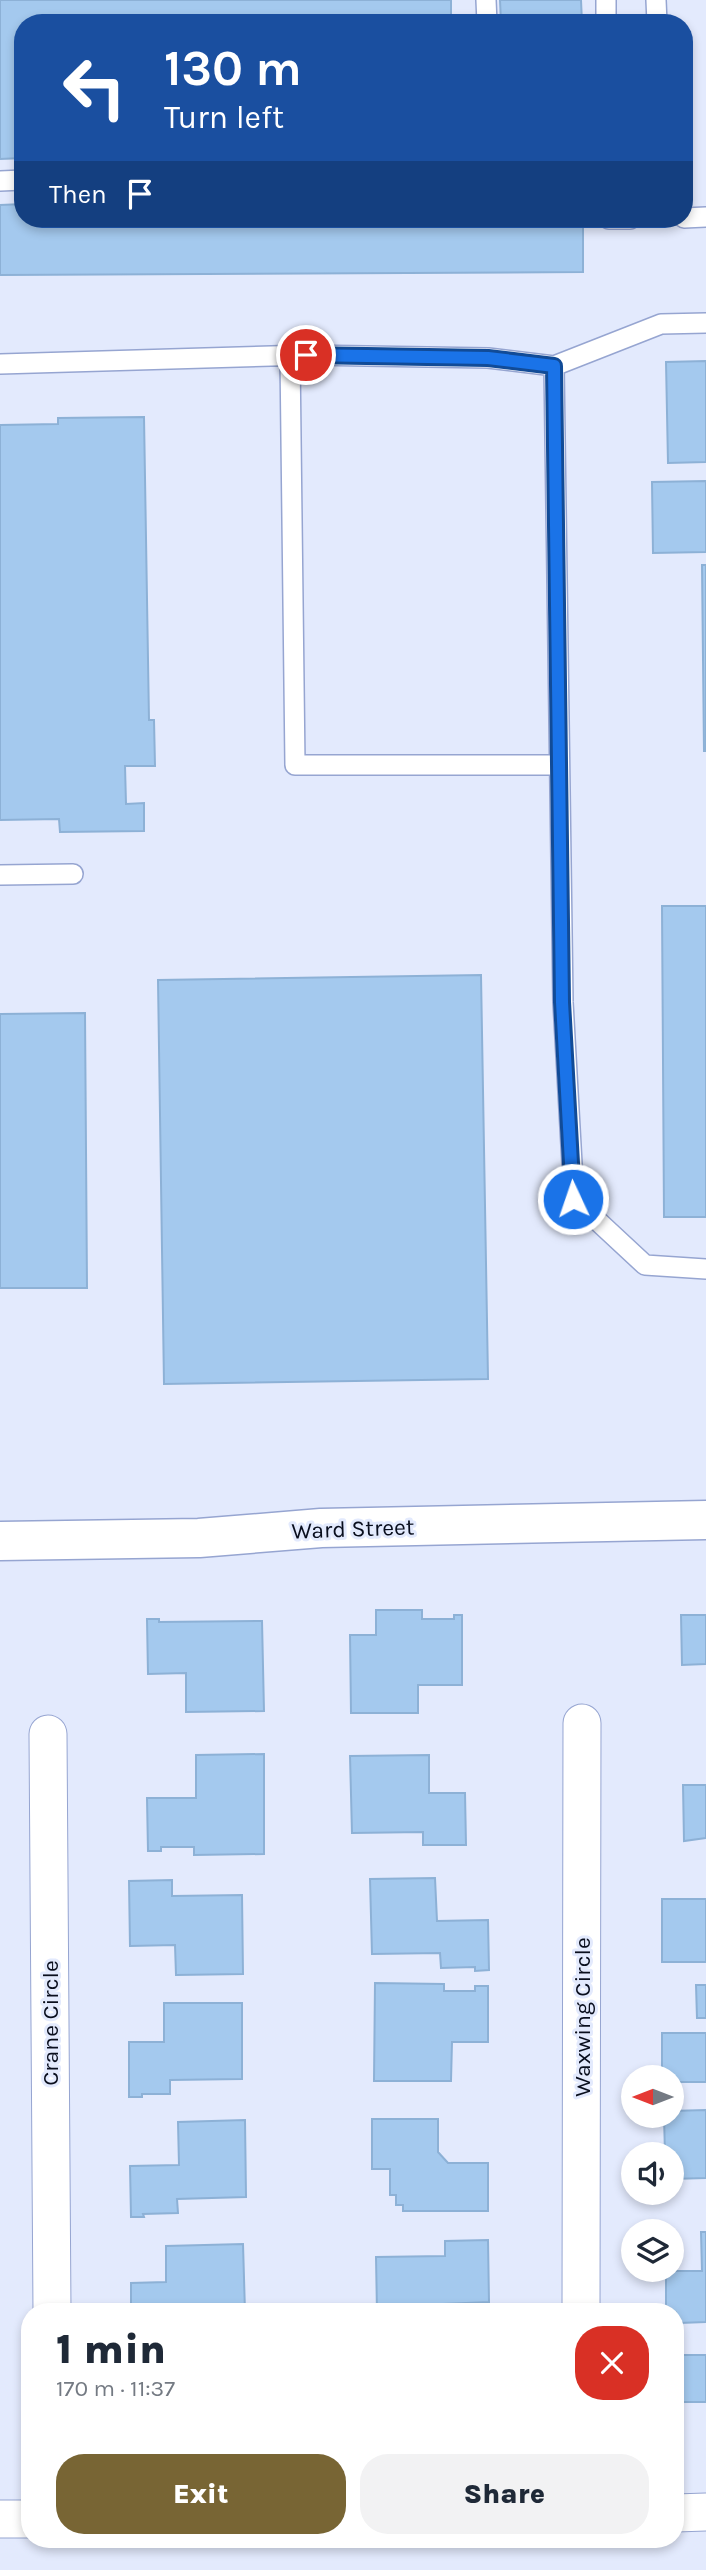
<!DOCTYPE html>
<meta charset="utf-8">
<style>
:root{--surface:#fff;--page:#f2f2f3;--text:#1f2937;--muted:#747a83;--accent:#786534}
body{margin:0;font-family:Karla,sans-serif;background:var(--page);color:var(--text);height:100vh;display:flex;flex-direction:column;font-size:26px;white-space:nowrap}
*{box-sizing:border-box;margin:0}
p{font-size:23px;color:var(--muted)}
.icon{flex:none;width:38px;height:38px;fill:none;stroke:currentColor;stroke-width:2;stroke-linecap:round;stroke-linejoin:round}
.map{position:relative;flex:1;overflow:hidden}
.side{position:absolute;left:21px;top:2303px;width:663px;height:245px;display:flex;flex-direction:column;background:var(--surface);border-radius:28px;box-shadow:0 4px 10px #0003}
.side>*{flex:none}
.hud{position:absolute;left:14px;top:14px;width:679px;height:214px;border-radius:28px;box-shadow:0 4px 10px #0003;background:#1a4fa0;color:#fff;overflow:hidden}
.needle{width:46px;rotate:270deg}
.fabs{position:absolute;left:621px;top:2065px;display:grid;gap:14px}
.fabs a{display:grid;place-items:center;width:63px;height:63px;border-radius:50%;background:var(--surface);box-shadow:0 4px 10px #0003;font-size:35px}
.pin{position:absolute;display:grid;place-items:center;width:60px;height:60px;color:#fff;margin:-30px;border:4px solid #fff;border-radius:50%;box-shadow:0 2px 7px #0007}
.me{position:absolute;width:77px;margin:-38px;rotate:357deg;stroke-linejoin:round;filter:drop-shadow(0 0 5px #0008)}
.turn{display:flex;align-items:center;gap:24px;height:147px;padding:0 35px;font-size:32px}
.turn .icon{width:91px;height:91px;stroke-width:2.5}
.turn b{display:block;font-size:49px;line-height:60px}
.then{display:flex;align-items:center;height:66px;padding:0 35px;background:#0003;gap:14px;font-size:26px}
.round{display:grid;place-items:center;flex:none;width:74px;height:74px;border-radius:28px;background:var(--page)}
.head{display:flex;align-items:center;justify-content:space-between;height:119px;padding:0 35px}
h1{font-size:42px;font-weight:800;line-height:52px}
.button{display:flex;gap:14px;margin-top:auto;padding:14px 35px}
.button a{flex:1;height:80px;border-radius:28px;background:var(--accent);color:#fff;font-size:28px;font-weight:800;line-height:80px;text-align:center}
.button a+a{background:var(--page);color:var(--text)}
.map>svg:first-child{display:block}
.building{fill:#a4c9ee;stroke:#8db1d6;stroke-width:2}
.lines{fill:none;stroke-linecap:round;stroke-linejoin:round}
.lane-casing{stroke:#96a5d1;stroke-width:22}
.street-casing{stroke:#96a5d1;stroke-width:39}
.secondary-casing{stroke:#96a5d1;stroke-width:41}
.lane{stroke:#fff;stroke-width:19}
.street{stroke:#fff;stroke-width:37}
.secondary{stroke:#fff;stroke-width:38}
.route-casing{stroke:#114b97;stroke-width:18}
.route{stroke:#1a73e8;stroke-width:12}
.labels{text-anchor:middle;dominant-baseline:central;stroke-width:6;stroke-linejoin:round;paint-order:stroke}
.street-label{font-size:23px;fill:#090e1d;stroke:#e3eafd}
</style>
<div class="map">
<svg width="706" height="2570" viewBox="0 0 706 2570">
<rect width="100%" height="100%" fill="#e3eafd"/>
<!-- building -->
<path class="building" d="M0 0H451V23H23V158L0 159Z
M500 0H581L582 23H501Z
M23 204V219H583V272L0 275V205Z
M706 361V462L668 463 666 362Z
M144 417 149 720H154L155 766H125L126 804 144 803V831L60 832 59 819 0 820V425L58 424V418Z
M706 481V552L653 553 652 482Z
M702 565H706V751H704Z
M662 906H706V1217H664Z
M481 975 488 1379 164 1384 158 980Z
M85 1013 87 1288H0V1014Z
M376 1610H422V1619H454V1615H462V1685H418V1713H351L350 1635H376Z
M681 1615H706V1664L682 1665Z
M147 1619H159V1622L262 1621 264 1711 186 1712V1673L148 1674Z
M264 1754V1854L194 1855V1847H161V1851H148L147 1798H196V1755Z
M429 1755V1793H465L466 1845H423V1832L352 1833 350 1756Z
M683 1785H706V1838L684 1841Z
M435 1878 437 1921 488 1920 489 1970 475 1971V1967L441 1968 440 1953 372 1954 370 1879Z
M172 1880V1896L242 1895 243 1974 176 1975 175 1945 130 1946 129 1881Z
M662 1899H706V1962H662Z
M375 1983 444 1984V1991H475V1986H488V2042H452L451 2081H374Z
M696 1985H706V2018H697Z
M164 2003H242V2079L170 2080V2094H142V2097H129V2042H164Z
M662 2033H706V2082H672V2077H662Z
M706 2110V2178L672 2179V2154H665L664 2116H672V2111Z
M372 2119H438V2152L448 2163H488V2211H403V2205H396V2195H390V2169H372Z
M245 2120 246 2197 177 2199 178 2213 143 2214 144 2217H131L130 2166 179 2165 178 2122Z
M701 2232H706V2322L679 2323 676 2325V2312H666V2271H702Z
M488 2240 489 2302 444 2304V2312H377L376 2257 445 2256V2241Z
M243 2244 245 2312H131V2283L166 2282V2246Z
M676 2352V2355H706V2402H676Z"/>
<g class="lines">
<defs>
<path id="lane" d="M486 0 487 23
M606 0V23
M656 0 657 23
M0 181 23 180
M684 218 706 217
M609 219H630
M290 356 295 765H559
M0 364 306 355 488 358 554 366 661 324 706 323
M554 366 563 1002 574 1199 645 1265 706 1269
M0 875 73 874"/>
<path id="street" d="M48 1734 52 2312
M581 2312 582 1723
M676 2513 706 2512
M0 2519H30"/>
<path id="secondary" d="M0 1541 199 1538 321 1528 706 1520"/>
</defs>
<!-- lane casing -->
<use href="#lane" class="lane-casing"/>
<!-- street casing -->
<use href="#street" class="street-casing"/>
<!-- secondary casing -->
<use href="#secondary" class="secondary-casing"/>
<!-- lane -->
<use href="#lane" class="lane"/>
<!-- street -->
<use href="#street" class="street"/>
<!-- secondary -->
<use href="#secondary" class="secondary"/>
</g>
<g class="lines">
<defs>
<path id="route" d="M306 355 488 358 554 366 562 1002 573 1199"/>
</defs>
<!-- route casing -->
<use href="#route" class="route-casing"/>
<!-- route -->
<use href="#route" class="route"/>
</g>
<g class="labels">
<!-- street labels -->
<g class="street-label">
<text transform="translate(353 1529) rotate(-2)">Ward Street</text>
<text transform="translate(582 2017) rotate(-90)">Waxwing Circle</text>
<text transform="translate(50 2023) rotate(-90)">Crane Circle</text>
</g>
</g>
</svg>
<div class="fabs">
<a><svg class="needle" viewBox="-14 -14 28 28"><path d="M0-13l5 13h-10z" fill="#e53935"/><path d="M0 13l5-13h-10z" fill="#747a83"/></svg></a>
<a><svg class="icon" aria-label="sound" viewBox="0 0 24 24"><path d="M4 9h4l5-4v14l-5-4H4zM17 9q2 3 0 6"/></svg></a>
<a><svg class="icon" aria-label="layers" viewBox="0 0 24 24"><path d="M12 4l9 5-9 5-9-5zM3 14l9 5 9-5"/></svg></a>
</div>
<div class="pin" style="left:306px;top:355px;background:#d93025"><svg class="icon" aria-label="arrive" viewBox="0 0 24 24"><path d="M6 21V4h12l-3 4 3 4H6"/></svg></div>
<svg class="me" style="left:573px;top:1199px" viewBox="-20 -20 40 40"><circle r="17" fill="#1a73e8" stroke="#fff" stroke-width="3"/><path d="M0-11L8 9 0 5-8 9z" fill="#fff"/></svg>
<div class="hud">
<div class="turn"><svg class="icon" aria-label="left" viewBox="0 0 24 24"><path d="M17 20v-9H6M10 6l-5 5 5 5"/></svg><div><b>130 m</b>Turn left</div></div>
<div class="then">Then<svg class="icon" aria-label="arrive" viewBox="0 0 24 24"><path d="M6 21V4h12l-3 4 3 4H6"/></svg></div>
</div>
<section class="side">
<div class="head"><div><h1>1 min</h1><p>170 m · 11:37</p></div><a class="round" style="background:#d93025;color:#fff"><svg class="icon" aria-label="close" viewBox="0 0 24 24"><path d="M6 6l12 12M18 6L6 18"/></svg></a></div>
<div class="button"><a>Exit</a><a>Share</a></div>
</section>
</div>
